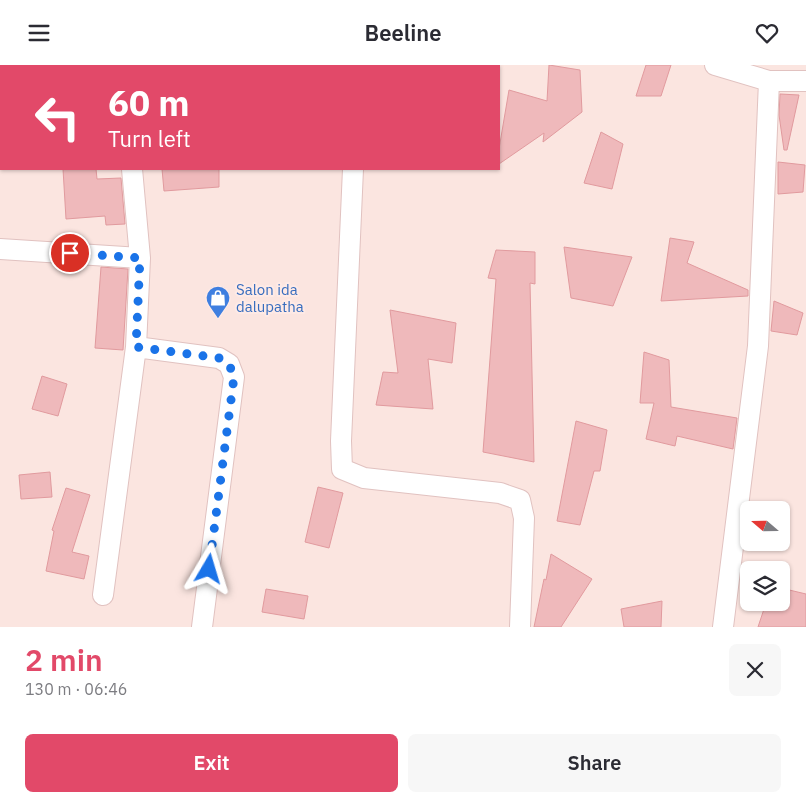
<!DOCTYPE html>
<meta charset="utf-8">
<style>
:root{--surface:#fff;--page:#f7f7f7;--text:#2b2b33;--muted:#7c7c81;--accent:#e24969}
body{margin:0;font-family:"IBM Plex Sans",sans-serif;background:var(--page);color:var(--text);height:100vh;display:flex;flex-direction:column;font-size:19px;white-space:nowrap}
*{box-sizing:border-box;margin:0}
p{font-size:16px;color:var(--muted)}
.icon{flex:none;width:28px;height:28px;fill:none;stroke:currentColor;stroke-width:2;stroke-linecap:round;stroke-linejoin:round}
.map{position:relative;height:562px;overflow:hidden}
.drawer{display:flex;flex-direction:column;background:var(--surface);flex:1}
.drawer>*{flex:none}
.hud{position:absolute;left:0px;top:0px;width:500px;height:105px;box-shadow:0 1px 4px #0004;background:#e24969;color:#fff;overflow:hidden}
.needle{width:32px;rotate:290deg}
.controls{position:absolute;left:740px;top:436px;display:grid;gap:10px}
.controls a{display:grid;place-items:center;width:50px;height:50px;border-radius:8px;background:var(--surface);box-shadow:0 1px 4px #0004;font-size:25px}
.pin{position:absolute;display:grid;place-items:center;width:42px;height:42px;color:#fff;margin:-21px;border:2px solid #fff;border-radius:50%;box-shadow:0 1px 5px #0007}
.me{position:absolute;width:55px;margin:-28px;rotate:7deg;stroke-linejoin:round;filter:drop-shadow(0 0 4px #0008)}
.turn{display:flex;align-items:center;gap:18px;height:105px;padding:0 25px;font-size:22px}
.turn .icon{width:65px;height:65px;stroke-width:2.5}
.turn b{display:block;font-size:35px;line-height:42px}
.round{display:grid;place-items:center;flex:none;width:52px;height:52px;border-radius:8px;background:var(--page)}
.overview{display:flex;align-items:center;justify-content:space-between;height:85px;padding:0 25px}
h1{font-size:30px;font-weight:600;line-height:38px;color:var(--accent)}
.primary-button{display:flex;gap:10px;margin-top:auto;padding:10px 25px}
.primary-button a{flex:1;height:58px;border-radius:8px;background:var(--accent);color:#fff;font-size:20px;font-weight:600;line-height:58px;text-align:center}
.primary-button a+a{background:var(--page);color:var(--text)}
header{display:flex;justify-content:space-between;align-items:center;height:65px;padding:0 25px;background:var(--surface);font-size:22px;font-weight:600}
.map>svg:first-child{display:block}
.building{fill:#efb9bb;stroke:#e19a9e}
.lines{fill:none;stroke-linecap:round;stroke-linejoin:round}
.minor-casing{stroke:#e1c2c0;stroke-width:22}
.minor{stroke:#fff;stroke-width:20}
.route{stroke:#1a73e8;stroke-width:9;stroke-dasharray:0 16.2}
.labels{text-anchor:middle;dominant-baseline:central;stroke-width:4;stroke-linejoin:round;paint-order:stroke}
.shop-label{font-size:15px;fill:#366cbe;stroke:#feeae6;text-anchor:start}
</style>
<header><svg class="icon" aria-label="menu" viewBox="0 0 24 24"><path d="M4 6h16M4 12h16M4 18h16"/></svg>Beeline<svg class="icon" aria-label="heart" viewBox="0 0 24 24"><path d="M12 20l-8-8c-3-5 5-10 8-4 3-6 11-1 8 4z"/></svg></header>
<div class="map">
<svg width="806" height="562" viewBox="0 0 806 562">
<rect width="100%" height="100%" fill="#fbe5e0"/>
<!-- building -->
<path class="building" d="M549 0 580 5 582 47 543 77 544 68 499 99V84L509 25 547 36Z
M646 0H671L661 31H636Z
M780 29 799 30 787 85H784L779 50Z
M601 67 623 79 612 124 584 118Z
M778 97 805 100 803 127 778 129Z
M63 104H96L97 114 121 113 125 159 106 160 105 151 66 154Z
M162 104H219V122L164 126Z
M670 173 694 177 687 198 748 225V231L661 236Z
M564 182 632 192 613 241 571 233Z
M496 185 535 187V219L530 218 534 397 483 387 496 214 488 213Z
M101 202 128 204 123 285 95 283Z
M774 236 803 248 797 270 771 266Z
M390 245 456 258 452 298 428 294 433 344 376 340 383 307 398 308Z
M644 287 669 295 671 342 737 353 733 384 677 371 675 381 646 374 654 338H640Z
M42 311 67 319 58 351 32 344Z
M576 356 607 365 600 406H594L580 460 557 456Z
M50 407 52 432 21 434 19 410Z
M318 422 343 428 329 483 305 477Z
M66 423 90 430 72 487 89 491 84 514 46 506 54 466 52 465Z
M551 489 592 514 561 562H534L544 514 546 515Z
M781 523 806 529V562H758L766 538H781Z
M266 524 308 531 304 554 262 547Z
M662 536 661 562H624L621 544Z"/>
<g class="lines">
<defs>
<path id="minor" d="M715 0 769 16H806
M195 1 207 0
M358 1V0
M353 104 341 376 342 404 364 413 500 428 520 435 524 453 520 562
M0 184 140 193 132 104
M136 282 219 293 229 299 234 312 202 562
M103 530 136 282 140 193
M723 562 758 281 769 16"/>
</defs>
<!-- minor casing -->
<use href="#minor" class="minor-casing"/>
<!-- minor -->
<use href="#minor" class="minor"/>
</g>
<g class="lines">
<!-- route -->
<path class="route" d="M70 188 140 193 136 282 219 293 229 299 234 312 209 504"/>
</g>
<!-- icons -->
<defs>
<symbol id="shop-pin" viewBox="-11 -11 22 30"><path d="M0 17L-7.5 6A9.5 9.5 0 1 1 7.5 6Z" fill="#3f7fe0" stroke="#feeae6"/><path d="M-5-2.5h2.3a2.7 3.5 0 0 1 5.4 0H5L5.5 6h-11ZM-1.5-2.5h3a1.5 2.3 0 0 0-3 0Z" fill="#fff"/></symbol>
</defs>
<g fill-rule="evenodd">
<use href="#shop-pin" x="204" y="219" width="28" height="38"/>
</g>
<g class="labels">
<!-- shop labels -->
<g class="shop-label">
<text x="236" y="224">Salon ida<tspan x="236" dy="17">dalupatha</tspan></text>
</g>
</g>
</svg>
<div class="controls">
<a><svg class="needle" viewBox="-14 -14 28 28"><path d="M0-13l5 13h-10z" fill="#e53935"/><path d="M0 13l5-13h-10z" fill="#7c7c81"/></svg></a>
<a><svg class="icon" aria-label="layers" viewBox="0 0 24 24"><path d="M12 4l9 5-9 5-9-5zM3 14l9 5 9-5"/></svg></a>
</div>
<div class="pin" style="left:70px;top:188px;background:#d93025"><svg class="icon" aria-label="arrive" viewBox="0 0 24 24"><path d="M6 21V4h12l-3 4 3 4H6"/></svg></div>
<svg class="me" style="left:209px;top:504px" viewBox="-20 -20 40 40"><path d="M0-17L14 15 0 8-14 15z" fill="#1a73e8" stroke="#fff" stroke-width="4"/></svg>
<div class="hud">
<div class="turn"><svg class="icon" aria-label="left" viewBox="0 0 24 24"><path d="M17 20v-9H6M10 6l-5 5 5 5"/></svg><div><b>60 m</b>Turn left</div></div>
</div>
</div>
<section class="drawer">
<div class="overview"><div><h1>2 min</h1><p>130 m · 06:46</p></div><a class="round"><svg class="icon" aria-label="close" viewBox="0 0 24 24"><path d="M6 6l12 12M18 6L6 18"/></svg></a></div>
<div class="primary-button"><a>Exit</a><a>Share</a></div>
</section>
